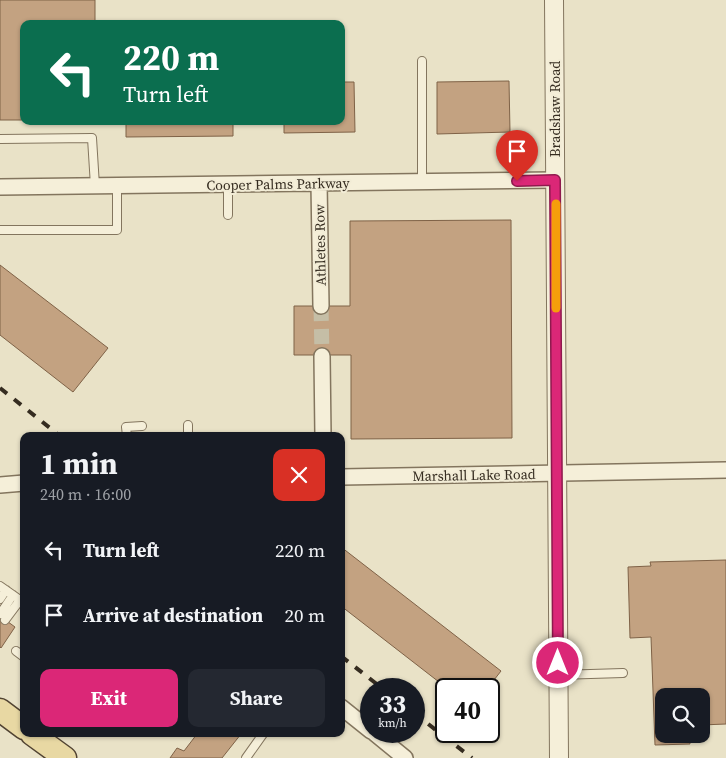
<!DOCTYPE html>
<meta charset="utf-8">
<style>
:root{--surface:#171b24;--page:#242831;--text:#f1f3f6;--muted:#9ea1a6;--accent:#db2777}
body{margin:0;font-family:"Source Serif 4",serif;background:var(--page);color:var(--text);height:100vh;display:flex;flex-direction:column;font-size:19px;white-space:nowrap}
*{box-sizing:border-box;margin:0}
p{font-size:16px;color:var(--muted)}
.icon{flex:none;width:28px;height:28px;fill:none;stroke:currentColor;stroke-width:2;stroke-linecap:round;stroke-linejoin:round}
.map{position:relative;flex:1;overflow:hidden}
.details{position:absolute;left:20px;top:432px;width:325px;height:305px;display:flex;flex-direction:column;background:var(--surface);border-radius:10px;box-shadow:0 1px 4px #0004}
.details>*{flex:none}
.guide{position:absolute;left:20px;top:20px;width:325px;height:105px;border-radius:10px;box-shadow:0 1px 4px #0004;background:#0b6e4f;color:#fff;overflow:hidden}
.buttons{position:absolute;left:655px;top:688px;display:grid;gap:10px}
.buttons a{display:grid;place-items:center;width:55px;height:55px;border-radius:10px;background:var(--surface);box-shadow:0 1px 4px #0004;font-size:25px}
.speed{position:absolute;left:360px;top:678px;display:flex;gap:10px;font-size:25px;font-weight:700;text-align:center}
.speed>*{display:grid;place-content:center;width:65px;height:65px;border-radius:50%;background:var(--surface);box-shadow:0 1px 4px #0004;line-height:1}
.speed small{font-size:12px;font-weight:400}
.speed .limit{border:2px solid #111;border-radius:8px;background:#fff;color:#111}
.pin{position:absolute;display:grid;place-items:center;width:42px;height:42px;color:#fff;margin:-51px -21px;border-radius:50% 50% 50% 0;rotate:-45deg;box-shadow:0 0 5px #0007}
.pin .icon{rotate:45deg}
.me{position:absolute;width:55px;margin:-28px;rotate:0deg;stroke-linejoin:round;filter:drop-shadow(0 0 4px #0008)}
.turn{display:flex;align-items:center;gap:18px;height:105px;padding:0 20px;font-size:22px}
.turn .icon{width:65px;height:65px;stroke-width:2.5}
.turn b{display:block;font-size:35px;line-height:42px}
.round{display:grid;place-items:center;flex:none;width:52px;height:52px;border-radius:10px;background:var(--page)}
.head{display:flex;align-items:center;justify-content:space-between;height:85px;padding:0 20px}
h1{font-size:30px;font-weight:700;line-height:38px}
.button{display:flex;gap:10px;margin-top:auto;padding:10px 20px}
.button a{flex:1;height:58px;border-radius:10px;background:var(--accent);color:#fff;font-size:20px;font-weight:700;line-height:58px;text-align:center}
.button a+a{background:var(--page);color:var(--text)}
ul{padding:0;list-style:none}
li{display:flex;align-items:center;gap:15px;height:65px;padding:0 20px}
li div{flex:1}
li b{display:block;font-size:19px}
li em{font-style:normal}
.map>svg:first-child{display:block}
.building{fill:#c3a281;stroke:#7f6247}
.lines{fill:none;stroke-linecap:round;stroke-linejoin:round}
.minor-tunnel{stroke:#c5bea6;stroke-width:15;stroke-dasharray:15 8;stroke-linecap:butt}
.service-casing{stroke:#83755e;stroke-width:10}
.minor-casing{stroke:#83755e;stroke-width:18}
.tertiary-casing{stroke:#83755e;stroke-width:20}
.primary-casing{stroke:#514332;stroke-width:25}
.service{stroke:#f5efd9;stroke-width:8}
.minor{stroke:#f5efd9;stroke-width:15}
.tertiary{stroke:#f5efd9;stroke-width:18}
.primary{stroke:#e8d8a3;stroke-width:22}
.rail{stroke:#352c20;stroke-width:4;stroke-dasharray:9 9;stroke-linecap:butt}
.route-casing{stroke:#8e194d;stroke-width:12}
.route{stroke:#db2777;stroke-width:9}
.slow{stroke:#f59e0b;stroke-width:9}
.labels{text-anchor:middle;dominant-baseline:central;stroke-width:4;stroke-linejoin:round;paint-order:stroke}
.street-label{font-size:14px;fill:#352c20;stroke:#f2ecd6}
</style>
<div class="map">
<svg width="726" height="758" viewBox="0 0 726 758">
<rect width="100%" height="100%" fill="#e9e2c7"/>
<!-- building -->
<path class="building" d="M0 0H95V24H24V120H0Z
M509 81 510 132 437 134V82Z
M341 82H354L355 132 284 133V121H341Z
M126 121H233V136L126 137Z
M511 220 512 438 351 439V355H294V306H350V221Z
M0 265 108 348 73 392 0 335Z
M341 547 501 671 487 689H448L341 606Z
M726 560V724L701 725V696H664V734H689L690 744 655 745 651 637 630 638 628 567 651 566 650 562Z
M0 616 15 627 1 648 0 647Z
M197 734H241L222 758H170L177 748 184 751Z"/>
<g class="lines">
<!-- minor-tunnel -->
<path class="minor-tunnel" d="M321 306 322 356"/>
<defs>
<path id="service" d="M0 139 92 138 95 186
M422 182V61
M228 184V215
M0 230H117V186
M188 425V436
M127 436 126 427 142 426
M0 586 20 600 5 620
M0 599 6 590
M0 614 13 595
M16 651 24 657
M558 675 623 673
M246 758 263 734"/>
<path id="minor" d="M319 183 321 306
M0 187 555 180
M322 356 323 436
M341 477 726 470
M0 485 24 483
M341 707 371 731
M372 731 405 758"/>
<path id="tertiary" d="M554 0 559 758"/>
<path id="primary" d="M0 710 24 728
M32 734 65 758"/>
</defs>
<!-- service casing -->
<use href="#service" class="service-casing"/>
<!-- minor casing -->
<use href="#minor" class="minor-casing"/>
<!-- tertiary casing -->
<use href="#tertiary" class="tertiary-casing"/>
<!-- primary casing -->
<use href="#primary" class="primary-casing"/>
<!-- service -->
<use href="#service" class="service"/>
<!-- minor -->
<use href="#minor" class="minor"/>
<!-- tertiary -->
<use href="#tertiary" class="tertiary"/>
<!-- primary -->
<use href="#primary" class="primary"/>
<!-- rail -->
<path class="rail" d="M0 388 60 436
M341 656 383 689
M414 713 472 758"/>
</g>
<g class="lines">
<defs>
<path id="route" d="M517 181 555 180 558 663"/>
</defs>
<!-- route casing -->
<use href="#route" class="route-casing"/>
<!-- route -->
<use href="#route" class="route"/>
<!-- slow -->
<path class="slow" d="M556 204V308"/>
</g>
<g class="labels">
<!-- street labels -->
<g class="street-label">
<text transform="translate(555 109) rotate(-90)">Bradshaw Road</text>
<text transform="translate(278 184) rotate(-1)">Cooper Palms Parkway</text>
<text transform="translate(320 245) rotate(-91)">Athletes Row</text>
<text transform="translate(474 475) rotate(-1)">Marshall Lake Road</text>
</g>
</g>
</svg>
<div class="buttons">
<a><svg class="icon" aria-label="search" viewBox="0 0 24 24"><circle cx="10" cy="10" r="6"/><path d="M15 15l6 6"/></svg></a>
</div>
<div class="speed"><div>33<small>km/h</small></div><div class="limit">40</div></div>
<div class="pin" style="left:517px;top:181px;background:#d93025"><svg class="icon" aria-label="arrive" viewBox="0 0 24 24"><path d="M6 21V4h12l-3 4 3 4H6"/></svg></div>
<svg class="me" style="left:558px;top:663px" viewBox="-20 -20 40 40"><circle r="17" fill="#db2777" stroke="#fff" stroke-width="3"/><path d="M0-11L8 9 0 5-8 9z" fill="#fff"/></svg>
<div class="guide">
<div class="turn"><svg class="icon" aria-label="left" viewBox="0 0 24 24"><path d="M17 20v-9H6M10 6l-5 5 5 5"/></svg><div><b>220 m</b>Turn left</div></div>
</div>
<section class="details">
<div class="head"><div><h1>1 min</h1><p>240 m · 16:00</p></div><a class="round" style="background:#d93025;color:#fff"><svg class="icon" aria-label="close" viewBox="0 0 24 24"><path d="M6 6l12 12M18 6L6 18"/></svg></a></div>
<ul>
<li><svg class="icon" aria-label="left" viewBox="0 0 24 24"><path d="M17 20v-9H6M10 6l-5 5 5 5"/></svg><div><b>Turn left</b></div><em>220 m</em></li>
<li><svg class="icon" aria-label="arrive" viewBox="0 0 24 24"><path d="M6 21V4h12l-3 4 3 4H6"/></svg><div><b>Arrive at destination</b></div><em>20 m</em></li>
</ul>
<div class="button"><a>Exit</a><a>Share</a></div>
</section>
</div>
